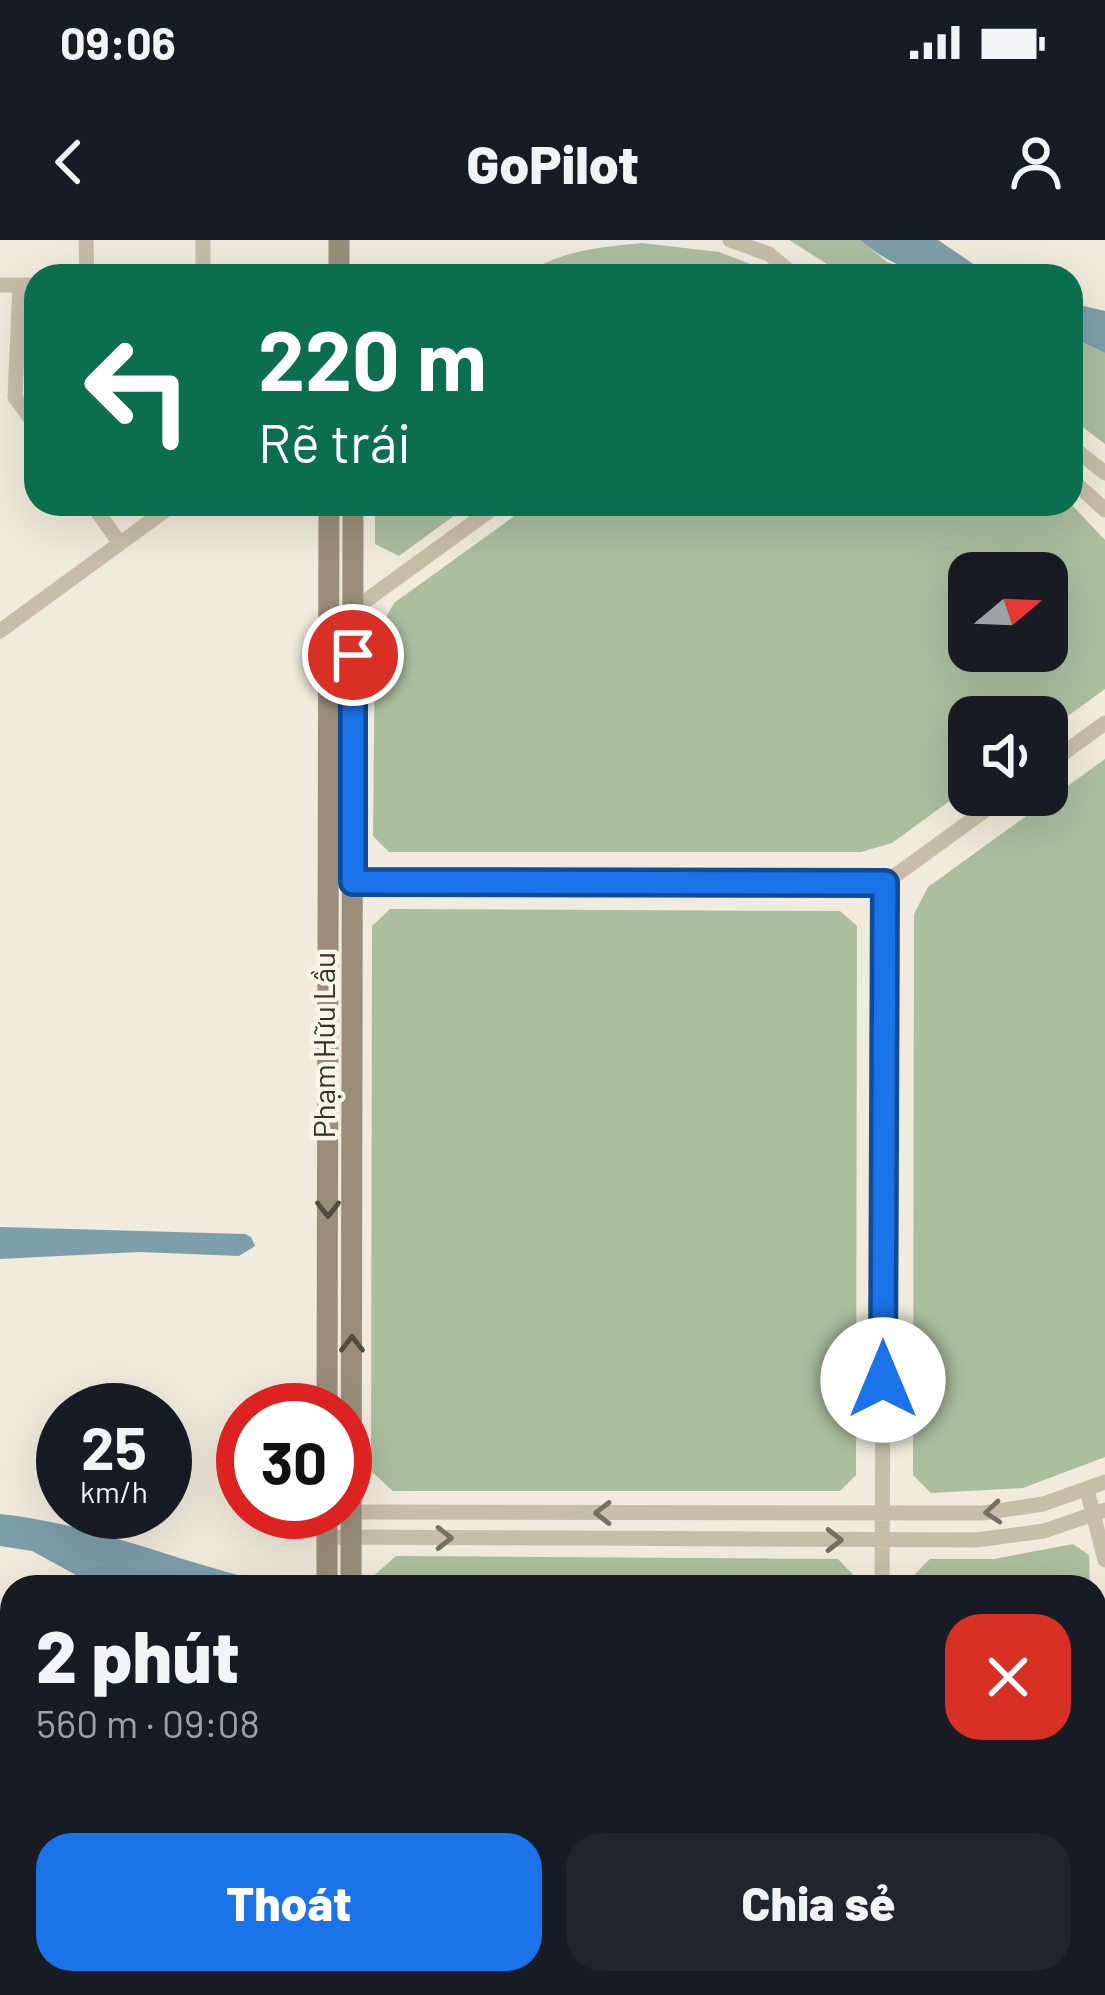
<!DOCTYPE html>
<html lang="vi">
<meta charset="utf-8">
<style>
:root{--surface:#171b24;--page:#20242c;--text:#f1f3f6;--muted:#9ea1a6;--accent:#1a73e8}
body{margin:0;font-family:Barlow,sans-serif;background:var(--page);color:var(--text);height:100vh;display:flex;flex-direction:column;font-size:45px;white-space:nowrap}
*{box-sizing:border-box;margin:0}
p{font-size:39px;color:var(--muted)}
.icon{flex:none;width:66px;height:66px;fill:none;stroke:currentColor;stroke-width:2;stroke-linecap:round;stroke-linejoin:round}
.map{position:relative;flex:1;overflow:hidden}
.side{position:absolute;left:0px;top:1335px;width:1107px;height:420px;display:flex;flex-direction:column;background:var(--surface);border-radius:36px 36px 0 0;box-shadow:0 12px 48px #0002}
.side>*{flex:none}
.top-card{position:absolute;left:24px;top:24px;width:1059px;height:252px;border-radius:36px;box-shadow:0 12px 48px #0002;background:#0b6e4f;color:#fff;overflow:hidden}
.needle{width:78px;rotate:71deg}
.buttons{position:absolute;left:948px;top:312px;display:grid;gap:24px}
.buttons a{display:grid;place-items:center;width:120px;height:120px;border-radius:24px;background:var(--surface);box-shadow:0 12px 48px #0002;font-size:60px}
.speed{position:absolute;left:36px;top:1143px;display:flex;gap:24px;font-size:60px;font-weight:700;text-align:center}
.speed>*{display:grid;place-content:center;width:156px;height:156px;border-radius:50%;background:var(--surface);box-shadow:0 12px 48px #0002;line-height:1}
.speed small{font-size:30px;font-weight:400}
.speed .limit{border:18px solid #d22;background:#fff;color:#111}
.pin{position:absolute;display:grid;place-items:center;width:102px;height:102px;color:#fff;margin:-51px;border:6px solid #fff;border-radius:50%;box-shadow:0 3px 12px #0007}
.me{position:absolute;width:132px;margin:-66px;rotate:0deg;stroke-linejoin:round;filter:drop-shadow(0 0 9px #0008)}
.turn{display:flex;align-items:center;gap:42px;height:252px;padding:0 36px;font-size:54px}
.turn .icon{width:156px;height:156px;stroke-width:2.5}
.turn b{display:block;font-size:84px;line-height:102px}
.round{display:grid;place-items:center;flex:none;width:126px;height:126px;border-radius:36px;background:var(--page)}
.overview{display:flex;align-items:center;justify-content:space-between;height:204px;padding:0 36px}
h1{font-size:72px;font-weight:800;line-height:90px}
.primary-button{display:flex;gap:24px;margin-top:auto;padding:24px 36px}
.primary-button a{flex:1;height:138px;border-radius:36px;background:var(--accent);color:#fff;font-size:48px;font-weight:800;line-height:138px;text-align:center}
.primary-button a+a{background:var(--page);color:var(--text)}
.status{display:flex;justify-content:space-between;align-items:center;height:84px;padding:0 60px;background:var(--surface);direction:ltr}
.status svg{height:33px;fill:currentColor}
header{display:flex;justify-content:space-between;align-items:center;height:156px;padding:0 36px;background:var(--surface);font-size:54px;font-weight:800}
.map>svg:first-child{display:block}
.green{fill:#abbe9e;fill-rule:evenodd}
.water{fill:#7e9eaa}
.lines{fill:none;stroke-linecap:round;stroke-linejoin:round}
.street{stroke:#c7bea9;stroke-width:15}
.secondary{stroke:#9a8e7b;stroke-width:21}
.oneway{stroke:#534c41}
.oneway2{stroke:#776f62}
.route-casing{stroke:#114b97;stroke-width:30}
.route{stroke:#1a73e8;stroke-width:21}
.labels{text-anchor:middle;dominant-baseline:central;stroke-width:9;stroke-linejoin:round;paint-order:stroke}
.street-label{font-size:30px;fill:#352f28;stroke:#f8f4e8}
</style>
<div class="status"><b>09:06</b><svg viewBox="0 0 49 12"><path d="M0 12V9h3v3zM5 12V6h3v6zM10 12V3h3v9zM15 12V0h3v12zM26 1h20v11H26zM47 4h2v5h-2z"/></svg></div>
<header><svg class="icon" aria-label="back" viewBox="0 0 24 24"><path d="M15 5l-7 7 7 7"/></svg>GoPilot<svg class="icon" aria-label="person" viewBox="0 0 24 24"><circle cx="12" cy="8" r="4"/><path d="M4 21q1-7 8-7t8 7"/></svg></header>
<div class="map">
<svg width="1105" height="1755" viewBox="0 0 1105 1755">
<rect width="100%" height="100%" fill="#f0ebdc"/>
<!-- green -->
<path class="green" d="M789 0H860L887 22 930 36H846Z
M641 3 719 12 753 25 754 36H524C555 11 602 7 641 3Z
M1071 97 1105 113V204L1071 178Z
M375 264H470L399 316 375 304Z
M531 264H1071L1105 300V449L1047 491V477H969V547L892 603 861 612H389L373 596 375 397 394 363ZM1047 333V411H969V333Z
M1105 519V1217L1023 1248 931 1253 913 1235 914 674 928 647Z
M390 669 840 671 857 686 856 1235 840 1251H393L371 1231 372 686Z
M1073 1304 1089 1315 1090 1347H911V1338L930 1319H994Z
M396 1316 838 1319 856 1338V1347H370V1339Z
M1095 1387 1105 1430V1747H928L924 1743H1095Z
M389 1743H842L837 1748 392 1746Z"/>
<!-- water -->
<path class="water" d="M860 0H938L991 36C936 36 904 37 860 0Z
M1071 63 1105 71V113L1071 97Z
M0 987 245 994 251 997 255 1006 239 1016 139 1012 0 1019Z
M0 1274C89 1283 171 1319 257 1340L254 1347H98L32 1311 0 1306Z"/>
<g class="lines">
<!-- street -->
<path class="street" d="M86 0 87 36
M203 0V36
M730 0 769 14 795 36
M0 45H36
M20 45 15 157 36 186
M1071 206 1105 233
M1071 239 1105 270
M92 264 119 302
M353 370 499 264
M0 391 174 264
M1047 525 1105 483
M347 642 885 643 1006 555
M1087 1250 1105 1320
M345 1272 983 1273 1043 1264 1105 1242
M327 1297 976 1300 1044 1291 1105 1270
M882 1347 885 643
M880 1755V1743"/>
<!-- secondary -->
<path class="secondary" d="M339 0V36
M327 1170 329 264
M327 1347V1272
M351 1347 353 264
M325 1755V1743
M349 1755V1743"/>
</g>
<!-- one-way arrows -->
<defs><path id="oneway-chevron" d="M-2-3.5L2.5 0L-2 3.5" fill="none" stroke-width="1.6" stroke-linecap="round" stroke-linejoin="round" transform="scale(3)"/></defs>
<g class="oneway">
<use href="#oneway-chevron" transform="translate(328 969) rotate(90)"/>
<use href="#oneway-chevron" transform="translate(352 1104) rotate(-90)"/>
</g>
<g class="oneway2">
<use href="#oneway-chevron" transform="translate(993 1272) rotate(175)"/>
<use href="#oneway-chevron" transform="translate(603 1273) rotate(-180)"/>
<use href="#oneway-chevron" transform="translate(444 1298)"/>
<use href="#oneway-chevron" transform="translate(834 1300)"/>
</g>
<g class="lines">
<defs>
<path id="route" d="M353 415V642L885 643 883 1140"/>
</defs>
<!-- route casing -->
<use href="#route" class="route-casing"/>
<!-- route -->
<use href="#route" class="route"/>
</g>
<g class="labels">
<!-- street labels -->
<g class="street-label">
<text transform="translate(323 805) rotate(-90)">Phạm Hữu Lầu</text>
</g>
</g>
</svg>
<div class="buttons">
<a><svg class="needle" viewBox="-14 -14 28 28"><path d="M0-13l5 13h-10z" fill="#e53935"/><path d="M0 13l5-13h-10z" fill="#9ea1a6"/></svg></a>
<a><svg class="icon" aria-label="sound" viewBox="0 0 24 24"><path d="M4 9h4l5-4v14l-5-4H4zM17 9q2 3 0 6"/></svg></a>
</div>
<div class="speed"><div>25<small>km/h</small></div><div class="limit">30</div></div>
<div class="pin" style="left:353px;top:415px;background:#d93025"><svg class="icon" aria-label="arrive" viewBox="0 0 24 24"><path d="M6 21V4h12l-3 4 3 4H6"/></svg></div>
<svg class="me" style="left:883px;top:1140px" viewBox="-20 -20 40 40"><circle r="19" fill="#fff"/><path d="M0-13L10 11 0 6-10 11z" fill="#1a73e8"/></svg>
<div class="top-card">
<div class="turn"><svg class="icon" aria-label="left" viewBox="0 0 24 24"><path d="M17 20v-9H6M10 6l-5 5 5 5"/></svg><div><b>220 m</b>Rẽ trái</div></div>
</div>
<section class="side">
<div class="overview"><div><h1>2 phút</h1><p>560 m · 09:08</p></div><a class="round" style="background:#d93025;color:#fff"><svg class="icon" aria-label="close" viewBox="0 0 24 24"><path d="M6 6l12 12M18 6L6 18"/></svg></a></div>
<div class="primary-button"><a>Thoát</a><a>Chia sẻ</a></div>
</section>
</div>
